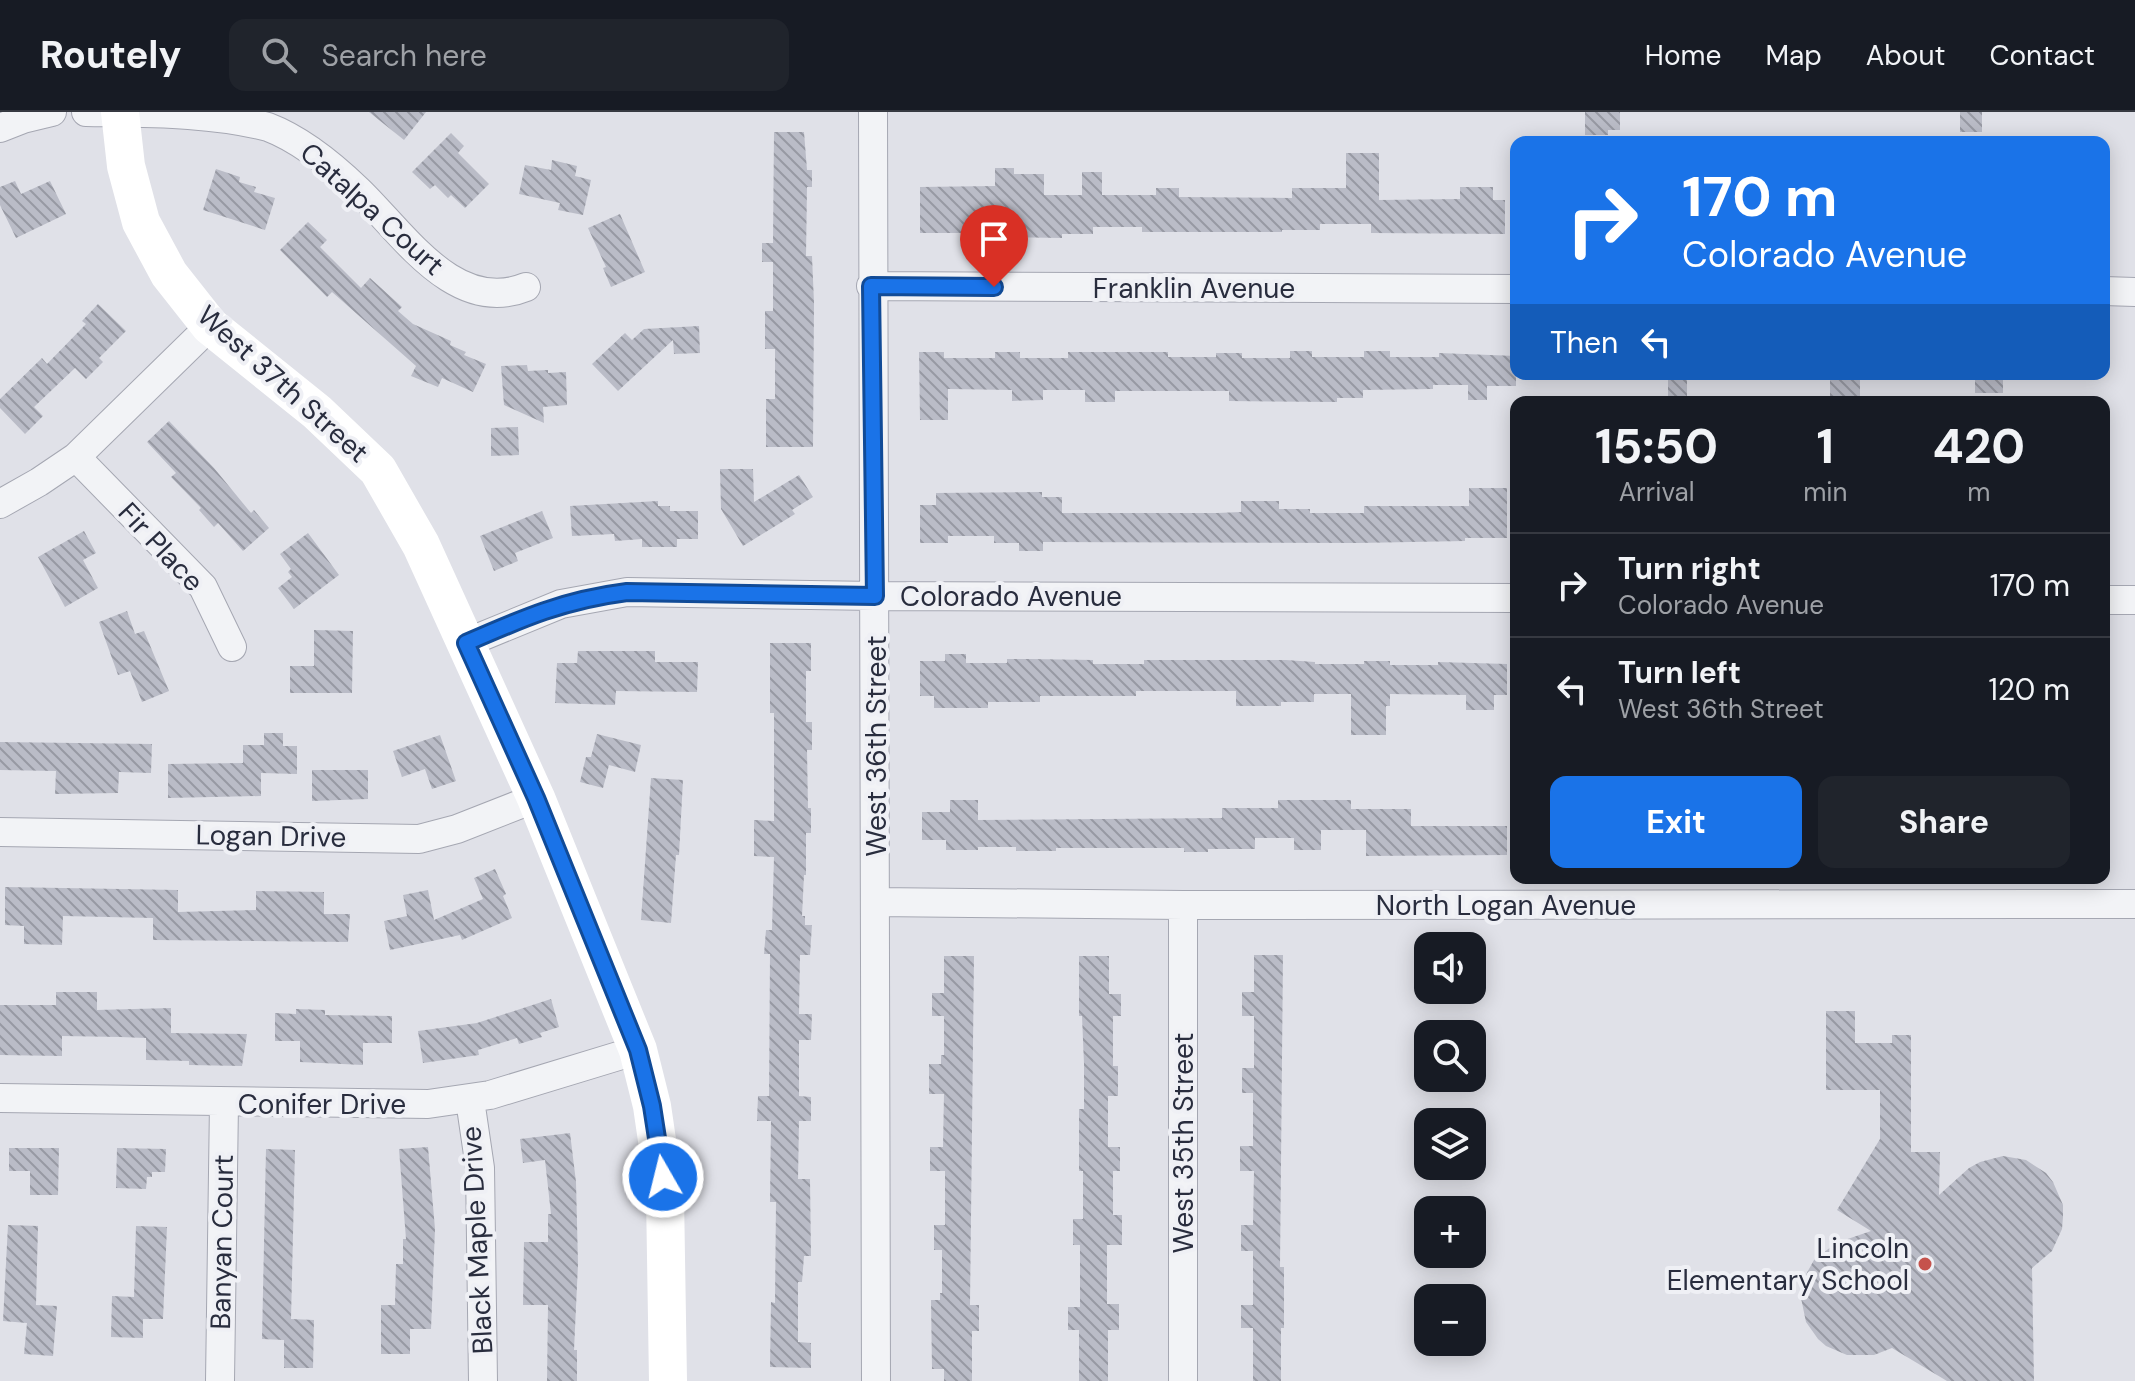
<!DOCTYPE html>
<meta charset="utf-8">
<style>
:root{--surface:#171b24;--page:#20242c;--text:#f1f3f6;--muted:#9ea1a6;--line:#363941;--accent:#1a73e8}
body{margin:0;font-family:"DM Sans",sans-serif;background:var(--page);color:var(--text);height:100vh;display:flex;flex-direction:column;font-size:30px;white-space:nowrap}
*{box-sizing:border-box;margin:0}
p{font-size:26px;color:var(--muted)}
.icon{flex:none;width:44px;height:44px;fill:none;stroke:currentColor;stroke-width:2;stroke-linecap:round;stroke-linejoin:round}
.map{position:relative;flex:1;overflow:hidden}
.details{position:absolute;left:1510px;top:284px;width:600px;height:488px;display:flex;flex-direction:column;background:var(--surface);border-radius:16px;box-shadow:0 4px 20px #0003}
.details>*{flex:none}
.banner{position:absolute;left:1510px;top:24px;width:600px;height:244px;border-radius:16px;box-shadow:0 4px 20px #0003;background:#1a73e8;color:#fff;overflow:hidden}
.controls{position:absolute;left:1414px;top:820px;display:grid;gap:16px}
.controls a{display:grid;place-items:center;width:72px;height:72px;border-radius:16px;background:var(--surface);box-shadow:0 4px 20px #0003;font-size:40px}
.pin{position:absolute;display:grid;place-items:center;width:68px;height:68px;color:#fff;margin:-82px -34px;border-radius:50% 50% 50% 0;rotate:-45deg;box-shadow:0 0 8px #0007}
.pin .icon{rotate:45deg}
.me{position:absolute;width:88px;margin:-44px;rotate:352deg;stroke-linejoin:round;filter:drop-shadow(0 0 6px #0008)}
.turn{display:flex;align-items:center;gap:28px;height:168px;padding:0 40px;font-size:36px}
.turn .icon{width:104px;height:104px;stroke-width:2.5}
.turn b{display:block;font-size:56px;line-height:68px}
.then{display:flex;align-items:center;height:76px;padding:0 40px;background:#0003;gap:16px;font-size:30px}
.eta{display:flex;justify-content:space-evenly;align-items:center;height:136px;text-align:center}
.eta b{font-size:48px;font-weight:700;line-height:56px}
.primary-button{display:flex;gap:16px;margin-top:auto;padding:16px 40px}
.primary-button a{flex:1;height:92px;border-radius:16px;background:var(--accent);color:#fff;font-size:32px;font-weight:700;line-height:92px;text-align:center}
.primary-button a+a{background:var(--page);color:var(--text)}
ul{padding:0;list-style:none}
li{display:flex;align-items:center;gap:24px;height:104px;padding:0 40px;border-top:2px solid var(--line)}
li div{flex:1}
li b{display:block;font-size:30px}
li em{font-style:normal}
header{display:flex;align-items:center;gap:48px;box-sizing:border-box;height:112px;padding:0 40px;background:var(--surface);border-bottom:2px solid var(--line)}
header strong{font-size:38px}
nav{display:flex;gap:44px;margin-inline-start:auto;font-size:28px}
.search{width:560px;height:72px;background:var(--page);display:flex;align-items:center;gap:20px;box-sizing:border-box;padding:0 28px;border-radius:16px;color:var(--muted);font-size:30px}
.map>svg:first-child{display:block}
.building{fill:url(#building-back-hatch)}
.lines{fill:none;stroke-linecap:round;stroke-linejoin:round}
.street-casing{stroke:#a5a7b2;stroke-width:30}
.street{stroke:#f2f3f6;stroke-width:28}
.secondary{stroke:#fff;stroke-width:38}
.route-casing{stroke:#114b97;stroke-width:20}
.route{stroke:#1a73e8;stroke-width:14}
.poi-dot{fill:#c5524c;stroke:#eff0f5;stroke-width:3}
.labels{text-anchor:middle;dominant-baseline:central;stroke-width:8;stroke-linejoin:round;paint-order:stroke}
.street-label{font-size:28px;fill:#292d3e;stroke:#eff0f5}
.poi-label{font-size:28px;fill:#292d3e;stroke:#eff0f5;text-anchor:end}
</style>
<header>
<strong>Routely</strong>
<div class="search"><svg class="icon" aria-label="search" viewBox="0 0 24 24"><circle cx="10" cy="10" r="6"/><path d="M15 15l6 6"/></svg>Search here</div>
<nav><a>Home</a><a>Map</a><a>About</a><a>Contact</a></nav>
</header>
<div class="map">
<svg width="2135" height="1269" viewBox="0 0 2135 1269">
<defs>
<pattern id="building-back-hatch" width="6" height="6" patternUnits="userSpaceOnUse" patternTransform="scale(2)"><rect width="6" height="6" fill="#babcc7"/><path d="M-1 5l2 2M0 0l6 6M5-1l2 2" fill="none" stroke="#9799a3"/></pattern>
</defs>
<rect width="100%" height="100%" fill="#e0e1e8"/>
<!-- building -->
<path class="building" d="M369 0H426L404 28Z
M1585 0H1620V18H1608V23H1585Z
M1960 0H1982V20H1960Z
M774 20H804L807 58H812V75H807L806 144H812L814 191 813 335H766V287H775V237H765V199H773V150H762V131H773Z
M451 21 464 34 458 41 489 72 465 96 451 83 448 86 435 73 430 77 412 60Z
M1346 41H1379V88L1460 87V75H1493V88H1505V122L1371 121V112H1320V118H1282V120H1142V115H1093V122H1062V126L1003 125V121H920V75L995 74V56H1014V62H1044V83H1082V60H1102V83H1156V76H1179V85L1292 86V76H1346Z
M552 48 577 54 575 64 591 68 583 103 558 98 560 91 519 82 525 53 551 58Z
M216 57 240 65 239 70 256 75 254 80 275 86 265 118 203 98Z
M15 69 21 82 50 69 66 102 16 126 0 93V75Z
M620 102 645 160 611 175 603 156 606 155 588 116Z
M308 110 327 128 320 135 361 176 370 166 402 195 398 199 413 212 451 229 450 233 466 240 464 243 486 252 473 280 442 266 438 275 411 264 416 254 332 180 327 185 280 138Z
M98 192 126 219 99 246 103 250 86 267 75 256 34 295 43 304 25 322 0 296V287L42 246 47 252 86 212 82 209Z
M699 214 700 241 674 242 673 228 618 279 592 252 625 221 632 228 644 217Z
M1290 239H1312V245H1364V239H1390V245H1439V241L1516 244V274H1487V288H1468V273H1433V277L1363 278V286H1337V290L1229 289V279H1115V290H1085V278H1043V288L1012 289V278L948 277V308H920L919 240H944V246H995V240H1020V246H1068V240H1168V245H1216V241H1242V246H1290Z
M527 253 528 259 548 258V261L566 260 567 293 543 295 544 311 504 293 501 254Z
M1668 262H1687V290H1668Z
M1830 262H1860V290H1830Z
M1975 262H2003V281H1975Z
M169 309 214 356 251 401 254 398 269 416 243 439 218 411 214 415 199 398 201 396 171 365 176 361 147 330Z
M518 315 519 343 491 344V316Z
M720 357H753L754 390 799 363 813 385 792 398 795 402 743 434 721 397Z
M1469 376H1507V426H1465V429L1357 431 1043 430V439H1019V431H994V424H948V431H920V393H936V381L1042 380V385H1062V401H1217L1241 400V389H1279V397H1310V401H1364V394H1469Z
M658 389V394H670V399H698V427H677V435H642V427L615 429 614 422 572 424 570 394Z
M542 399 553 426 515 441 518 449 494 459 480 424Z
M84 419 96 441 83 448 98 476 65 495 38 445Z
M308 421 339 463 294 497 278 476 292 465 288 460 291 457 280 442Z
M127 499 135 522 144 519 169 579 142 590 130 559 118 563 99 510Z
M314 518 353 519 352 581H290V554H314Z
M770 531H811V559H806V610H812V638H807L808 696H811V721H806V763H804L802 804H805V813H812L810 843H800L799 902H812L811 928H799V984L811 985V1009H799L798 1067H810L811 1144H804L802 1170H798V1230L811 1231V1256L770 1255 771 1190 775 1191 776 1090H770L771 1009H757L758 984H769L770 842H764L766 818H772L774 745 754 744V708L774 709V601H770Z
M578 539H655V550H698L697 580 616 579 615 593 555 591 557 551H577Z
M945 542H966V551H1007V547H1031L1093 548V552H1144V548H1286L1315 550V552H1364V549H1390V553H1438V550L1507 552V583H1494V598H1466V583L1390 582V594H1386V623H1351V582H1314V590H1281V594H1236V579H1136V584H1040V590H988V596H934V584H920V549H945Z
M264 621H283V634H297V662L261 661V684L168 686V652L243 651V633H264Z
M597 622 641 633 635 660 609 653 603 676 580 670 586 645H591Z
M440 623 456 669 432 677 425 657 402 665 393 639Z
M0 630 152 632 151 661 119 660 118 681 55 682 56 659 0 658Z
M312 658H368V687L312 689Z
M651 666 683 668 679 743H676L671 811 641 808Z
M950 688H978V708L1222 706V696H1278V688H1351V697H1411V714H1507V743L1366 744V718H1321V738H1294V726H1255V737H1208V740H1184V736H1056V739H1016V735H978V738H946V728H922V700H950Z
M495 757 506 782 503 784 512 806 462 828 460 823 390 838 384 809 407 804 403 783 428 778 434 808 483 787 474 766Z
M5 775 178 778V800L256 798V779L324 780V802H350L348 830 153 828V806L63 804 62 833 24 832V814L5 813Z
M1254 843H1283L1280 1155H1284V1216H1281V1269H1253V1216H1241V1193H1253V1139H1241V1113H1253L1254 1059H1240V1034H1253V981H1242V956H1254V904H1242V880H1254Z
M944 844H974L970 1193H979V1219H972V1269H944V1257H932L931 1188H940V1181H942V1138H934V1113H945V1059H930V1035H943L944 982H929V952H941V943H944V904H932V881H944Z
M1079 844H1109V882H1121V904H1113V954H1118V984H1108V1035H1120V1059H1113V1103H1122V1133H1107V1192H1119V1218H1108V1269H1079V1218H1068V1195H1080V1133H1073V1107H1083V1059H1079V997H1084V952L1082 904H1079Z
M56 880H97V898L171 896V921L247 922 242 954 189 953V949L146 948V926L120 925 62 924V944L0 943V893H56Z
M551 887 559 915 540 921 542 925 519 932 517 926 478 938 479 943 423 951 418 919 477 911Z
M296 897 325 898V903L392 904V931H363V953L300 950V929H275V901L296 902Z
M1826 899H1855V931H1892V923H1911V1040H1940L1939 1083 1969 1056 1980 1050 2003 1044 2026 1048 2046 1061 2053 1070 2063 1093V1105L2062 1117 2052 1139 2032 1156 2034 1269H1947L1892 1236 1874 1243H1847L1826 1234 1818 1227 1806 1210 1801 1186 1804 1166 1814 1148 1836 1131 1871 1119 1837 1098 1880 1027V978H1826Z
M570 1021 576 1070 578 1152 574 1238H577V1269H547L548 1193H523L524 1130H548V1102H551L545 1048 523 1051 520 1027Z
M428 1035 435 1117 431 1217H410V1242H381V1193H395L396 1152H403V1127H406L399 1037Z
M9 1036H59L58 1083H30V1059H9Z
M117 1036 166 1037 165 1060H152V1065H147L146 1077 116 1076Z
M266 1037 295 1038 291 1207 314 1208 313 1256H284V1228L262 1227Z
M8 1113 38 1114 36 1193 57 1194 53 1244 24 1242 27 1211 3 1209Z
M136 1114 167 1115 163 1207H143V1226L111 1225 112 1184 134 1185Z"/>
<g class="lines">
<defs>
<path id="street" d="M86 0C146 1 211 0 268 15 302 28 332 53 358 78 403 121 455 204 526 175
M873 0 876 1269
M0 16 23 7 52 0
M871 174 1516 177
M2104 179 2135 180
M76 345 203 475 232 535
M0 392 39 370 76 345 210 214
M2104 488H2135
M466 531 561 492 627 480 875 484 1516 486
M0 720 419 727 457 717 536 686
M876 790 1183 793 2135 792
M1183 793V1269
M0 986 428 992 490 983 638 938
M470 988 480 1056 483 1269
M220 1269 224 991"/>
</defs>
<!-- street casing -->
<use href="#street" class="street-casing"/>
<!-- street -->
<use href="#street" class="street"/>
<!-- secondary -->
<path class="secondary" d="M120 0 126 54 141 110 169 162 210 214 317 300 378 358 421 433 536 686 638 938 652 994 665 1083 668 1269"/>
</g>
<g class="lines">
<defs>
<path id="route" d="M663 1065 652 994 638 938 536 686 466 531C523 506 564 488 627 480L875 484 871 174 994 175"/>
</defs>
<!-- route casing -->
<use href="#route" class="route-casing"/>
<!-- route -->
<use href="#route" class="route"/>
</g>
<!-- markers -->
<circle class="poi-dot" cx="1925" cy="1152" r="8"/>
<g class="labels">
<!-- street labels -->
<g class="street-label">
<text transform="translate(372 97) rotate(42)">Catalpa Court</text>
<text x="1194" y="176">Franklin Avenue</text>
<text transform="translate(283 272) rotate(42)">West 37th Street</text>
<text transform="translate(161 435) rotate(47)">Fir Place</text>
<text x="1011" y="484">Colorado Avenue</text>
<text transform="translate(876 634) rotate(-90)">West 36th Street</text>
<text transform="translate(271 724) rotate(1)">Logan Drive</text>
<text x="1506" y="793">North Logan Avenue</text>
<text x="322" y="992">Conifer Drive</text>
<text transform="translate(1183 1031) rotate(-90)">West 35th Street</text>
<text transform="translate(477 1128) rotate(-93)">Black Maple Drive</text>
<text transform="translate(222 1130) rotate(-89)">Banyan Court</text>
</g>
<!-- poi labels -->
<g class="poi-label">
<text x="1909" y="1136">Lincoln<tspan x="1909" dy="32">Elementary School</tspan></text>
</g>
</g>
</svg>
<div class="controls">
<a><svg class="icon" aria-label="sound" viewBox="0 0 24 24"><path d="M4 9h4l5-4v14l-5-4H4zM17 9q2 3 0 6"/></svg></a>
<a><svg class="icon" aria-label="search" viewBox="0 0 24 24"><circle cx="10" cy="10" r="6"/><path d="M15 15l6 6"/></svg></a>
<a><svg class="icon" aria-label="layers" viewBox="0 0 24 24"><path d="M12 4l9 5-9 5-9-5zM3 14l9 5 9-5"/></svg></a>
<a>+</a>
<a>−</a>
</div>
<div class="pin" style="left:994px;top:175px;background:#d93025"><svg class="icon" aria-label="arrive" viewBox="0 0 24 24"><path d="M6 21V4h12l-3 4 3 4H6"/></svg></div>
<svg class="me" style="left:663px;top:1065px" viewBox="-20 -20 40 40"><circle r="17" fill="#1a73e8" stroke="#fff" stroke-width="3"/><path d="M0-11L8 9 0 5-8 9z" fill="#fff"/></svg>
<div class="banner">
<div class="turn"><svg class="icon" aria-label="right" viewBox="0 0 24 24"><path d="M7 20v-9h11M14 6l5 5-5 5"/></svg><div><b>170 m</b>Colorado Avenue</div></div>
<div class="then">Then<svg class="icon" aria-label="left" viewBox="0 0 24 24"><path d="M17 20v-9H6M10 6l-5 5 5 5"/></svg></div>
</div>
<section class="details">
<div class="eta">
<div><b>15:50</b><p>Arrival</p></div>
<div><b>1</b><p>min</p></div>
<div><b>420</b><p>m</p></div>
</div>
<ul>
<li><svg class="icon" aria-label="right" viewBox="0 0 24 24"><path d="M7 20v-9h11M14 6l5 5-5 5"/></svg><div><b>Turn right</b><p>Colorado Avenue</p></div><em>170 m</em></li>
<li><svg class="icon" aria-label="left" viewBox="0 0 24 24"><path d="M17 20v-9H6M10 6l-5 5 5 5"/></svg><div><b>Turn left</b><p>West 36th Street</p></div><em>120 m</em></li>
</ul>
<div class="primary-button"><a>Exit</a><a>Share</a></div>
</section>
</div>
